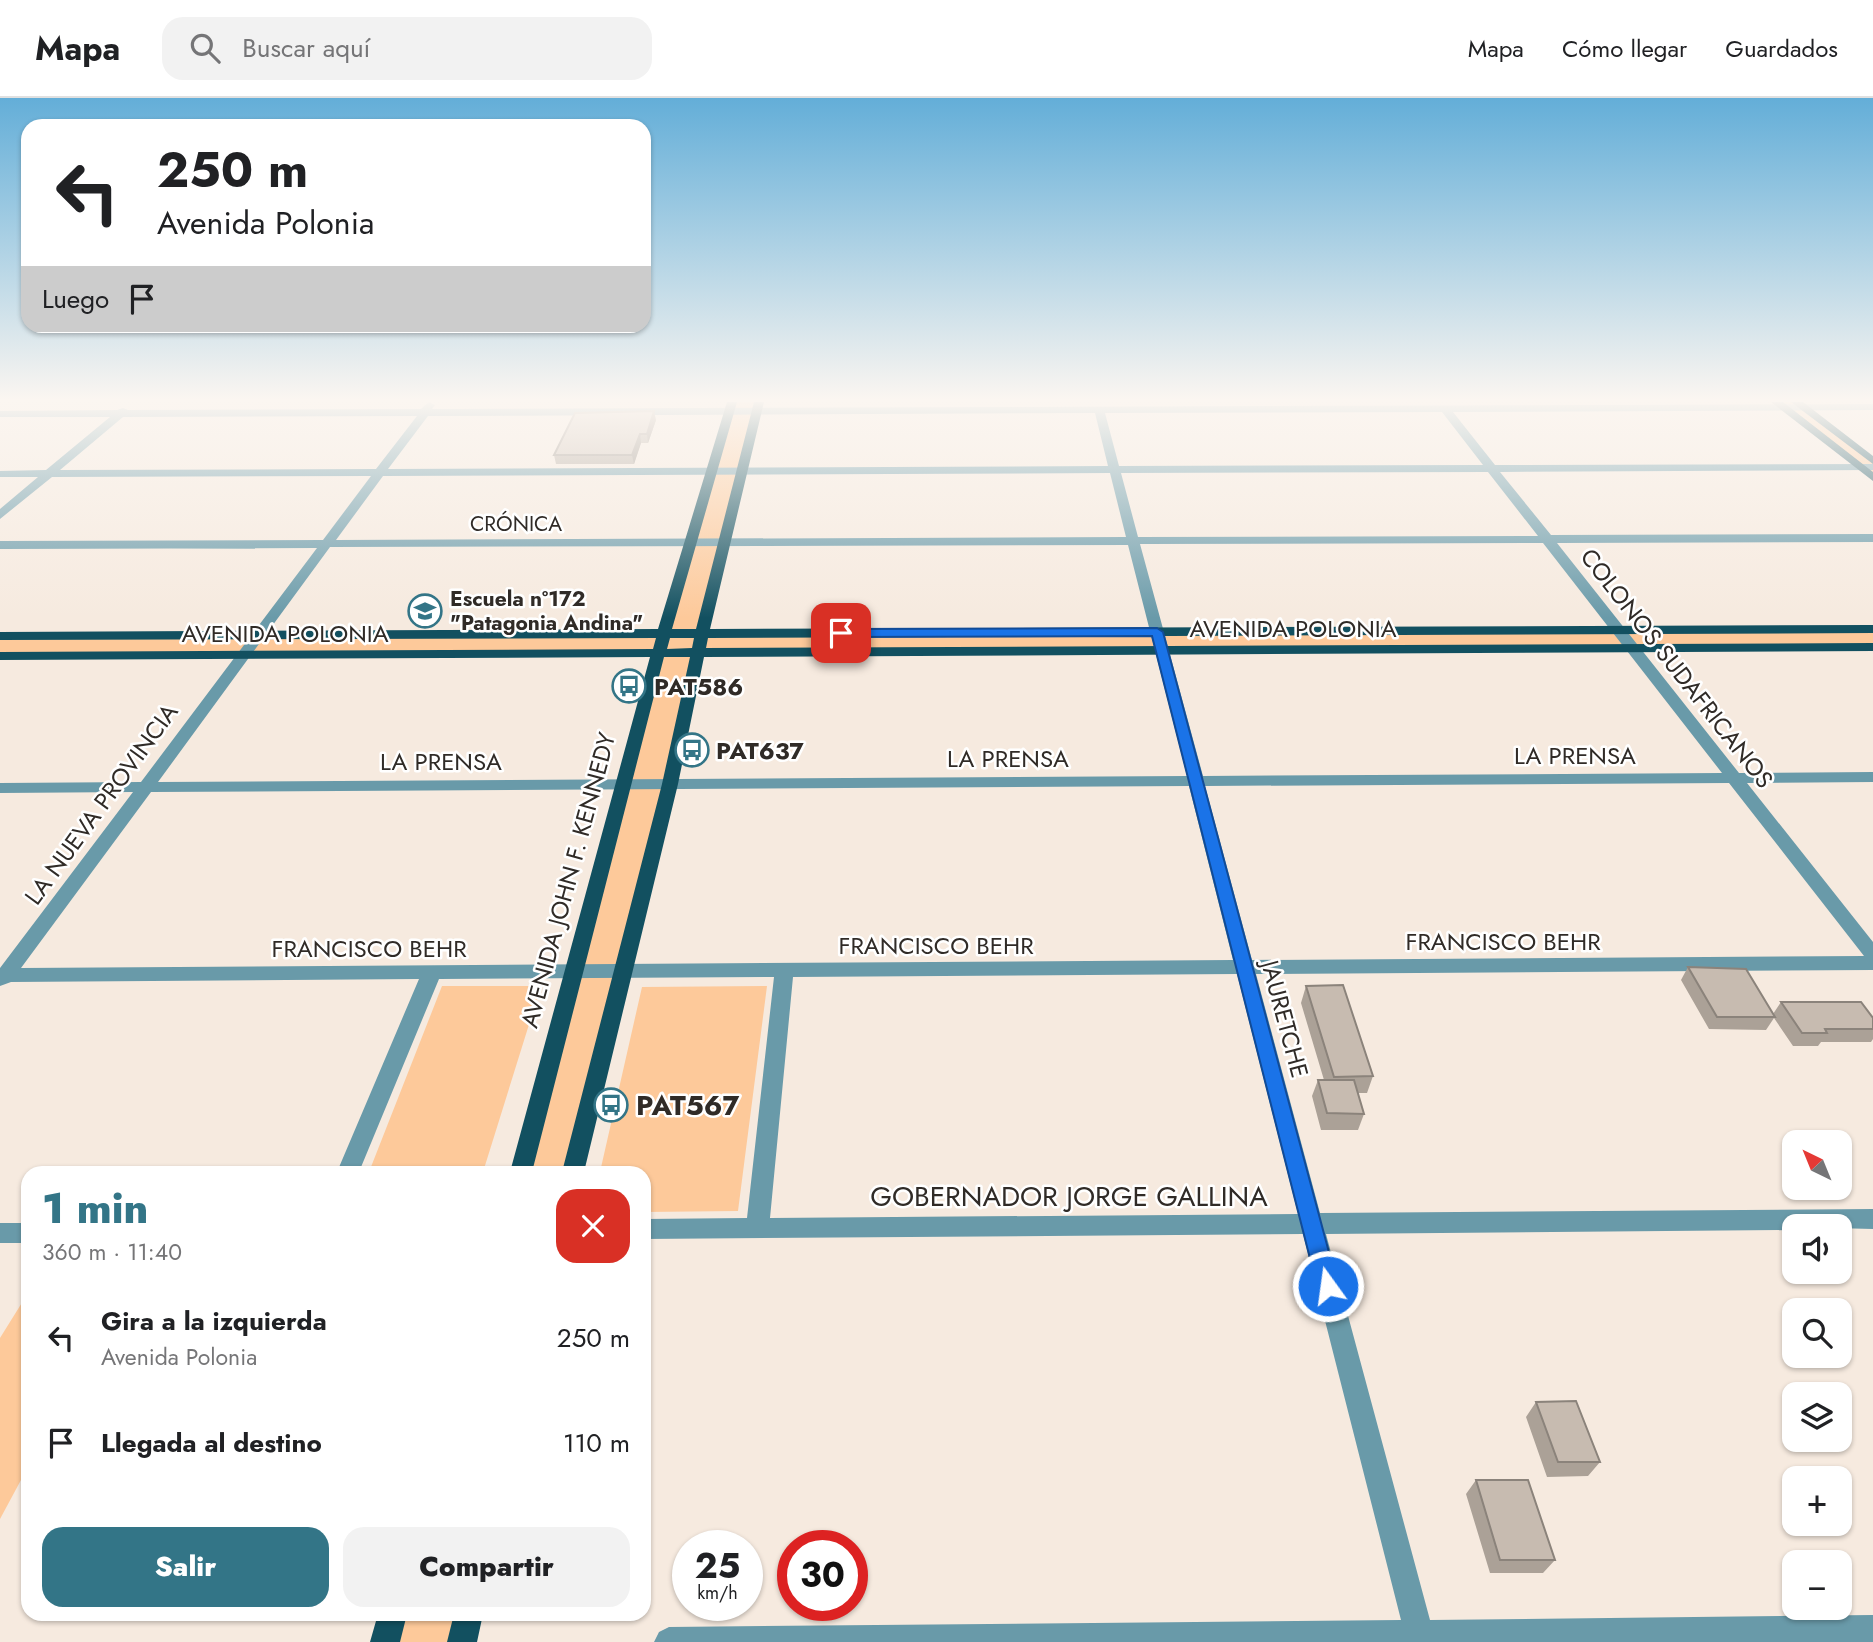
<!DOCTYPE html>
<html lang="es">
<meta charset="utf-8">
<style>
:root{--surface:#fff;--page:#f2f2f2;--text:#202124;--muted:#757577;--line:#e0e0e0;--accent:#337587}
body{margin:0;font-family:Jost,sans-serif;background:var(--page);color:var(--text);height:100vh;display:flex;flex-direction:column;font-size:26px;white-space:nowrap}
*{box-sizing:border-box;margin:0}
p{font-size:23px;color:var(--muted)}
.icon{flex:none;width:38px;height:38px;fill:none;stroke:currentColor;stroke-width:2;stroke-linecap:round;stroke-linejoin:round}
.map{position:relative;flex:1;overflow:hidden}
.details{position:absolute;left:21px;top:1068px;width:630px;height:455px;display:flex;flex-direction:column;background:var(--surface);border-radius:21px;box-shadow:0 2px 5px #0004}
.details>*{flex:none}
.banner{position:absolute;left:21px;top:21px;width:630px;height:214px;border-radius:21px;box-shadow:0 2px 5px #0004;background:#fff;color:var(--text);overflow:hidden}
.needle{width:46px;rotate:317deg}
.controls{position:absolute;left:1782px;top:1032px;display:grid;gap:14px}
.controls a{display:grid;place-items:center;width:70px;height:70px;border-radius:14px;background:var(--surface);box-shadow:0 2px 5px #0004;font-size:35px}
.speed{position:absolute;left:672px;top:1432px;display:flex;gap:14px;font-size:35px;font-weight:700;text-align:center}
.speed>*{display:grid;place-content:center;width:91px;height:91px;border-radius:50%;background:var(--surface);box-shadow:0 2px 5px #0004;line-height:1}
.speed small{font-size:18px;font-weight:400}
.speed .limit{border:10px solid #d22;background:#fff;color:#111}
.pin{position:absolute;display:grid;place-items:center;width:60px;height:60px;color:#fff;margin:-30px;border-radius:14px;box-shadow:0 4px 10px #0006}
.me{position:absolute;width:77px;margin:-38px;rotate:346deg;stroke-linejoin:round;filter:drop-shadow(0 0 5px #0008)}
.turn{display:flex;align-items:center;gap:24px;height:147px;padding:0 21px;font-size:32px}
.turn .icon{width:91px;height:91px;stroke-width:2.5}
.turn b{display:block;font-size:49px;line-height:60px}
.then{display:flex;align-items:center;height:66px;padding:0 21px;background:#0003;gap:14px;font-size:26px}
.round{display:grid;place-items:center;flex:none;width:74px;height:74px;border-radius:21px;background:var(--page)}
.summary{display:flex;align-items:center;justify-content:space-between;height:119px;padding:0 21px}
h1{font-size:42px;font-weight:800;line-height:52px;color:var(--accent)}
.cta{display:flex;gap:14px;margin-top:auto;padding:14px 21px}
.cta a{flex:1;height:80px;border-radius:21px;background:var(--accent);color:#fff;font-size:28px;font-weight:800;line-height:80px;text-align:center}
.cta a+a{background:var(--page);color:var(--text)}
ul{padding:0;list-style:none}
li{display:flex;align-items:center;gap:21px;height:105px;padding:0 21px}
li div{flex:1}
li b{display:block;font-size:26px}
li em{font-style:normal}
header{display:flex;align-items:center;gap:42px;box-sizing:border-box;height:98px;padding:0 35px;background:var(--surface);border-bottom:2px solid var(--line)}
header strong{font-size:33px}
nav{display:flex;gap:38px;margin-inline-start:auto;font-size:24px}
.search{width:490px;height:63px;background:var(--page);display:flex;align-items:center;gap:18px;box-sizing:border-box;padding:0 24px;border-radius:21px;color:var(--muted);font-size:26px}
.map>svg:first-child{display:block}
.green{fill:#fdc99a}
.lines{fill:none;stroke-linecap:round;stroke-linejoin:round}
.minor{fill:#699aa9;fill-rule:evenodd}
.major{fill:#125060;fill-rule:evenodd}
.wall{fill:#aba197}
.shaded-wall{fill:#8b837b}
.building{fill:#c7bbb0;stroke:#8b837b;stroke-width:2}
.route{fill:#1a73e8;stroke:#114b97;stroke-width:2}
.labels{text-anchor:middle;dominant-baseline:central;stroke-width:5;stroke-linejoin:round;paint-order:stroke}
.far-street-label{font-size:21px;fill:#302b27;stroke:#fff}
.far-poi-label{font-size:21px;font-weight:bold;fill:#302b27;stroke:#fff;text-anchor:start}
.street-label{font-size:24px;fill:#302b27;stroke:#fff}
.poi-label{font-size:24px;font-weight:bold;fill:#302b27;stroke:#fff;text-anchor:start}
.near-poi-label{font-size:28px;font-weight:bold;fill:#302b27;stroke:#fff;text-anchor:start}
.near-street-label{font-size:28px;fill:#302b27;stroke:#fff}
</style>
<header>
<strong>Mapa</strong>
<div class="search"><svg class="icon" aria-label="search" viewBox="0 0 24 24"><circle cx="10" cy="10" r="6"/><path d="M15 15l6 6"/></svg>Buscar aquí</div>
<nav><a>Mapa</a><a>Cómo llegar</a><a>Guardados</a></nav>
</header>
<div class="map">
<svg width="1873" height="1544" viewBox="0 0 1873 1544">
<rect width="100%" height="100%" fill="#f6eadf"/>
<!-- green -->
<path class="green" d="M732 304H759L702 535 1873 531V549L698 556 573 1074H521L658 556 0 558V538L664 536Z
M1776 304H1796L1873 363V380Z
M442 888H541L483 1074H369Z
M767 888 738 1113 644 1114V1074H600L642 889Z
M28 1195V1369L0 1421V1240Z
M393 1516H469L462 1544H385Z"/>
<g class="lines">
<!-- minor -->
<path class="minor" d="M429 304 435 307 432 311 1873 306V312L1453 314 1495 367 1873 366V372L1500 374 1551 437 1873 436V444L1557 445 1739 675 1873 674V684L1747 685 1873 844V872L1256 876 1320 1115 1873 1111V1131L1794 1129V1132L1326 1136 1430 1522 1873 1517V1544H654L659 1534 669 1529 1401 1522 1303 1136 644 1141V1121L747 1120 774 879 439 881 359 1074H337L419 881 11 884 0 888V870L133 694 0 695V685L141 684 317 450 0 451V443L323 442 371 378 52 379 0 421V411L38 379H0V373L46 372 110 319H0V313L117 312 123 310 128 312 421 311ZM1442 314 1483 367 1119 368 1105 315ZM1095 315 1108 368 388 371 428 318ZM417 318 376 371 60 372 123 319ZM1488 374 1538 438 1138 439 1121 375ZM1110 375 1126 439 336 442 383 378ZM1543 445 1722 675 1203 678 1140 446ZM1128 447 1187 678 158 684 330 449ZM1729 685 1864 858 1252 862 1205 688ZM1189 688 1233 862 21 870 151 694ZM1237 876 1298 1116 770 1120 793 879Z
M0 1125H28V1145H0Z"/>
<!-- major -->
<path class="major" d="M727 304H737L672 531H696L754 304H764L710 531 1873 527V535L708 540 706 550 1873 545V553L704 559 678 686 584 1074H562L662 686 690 559H664L532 1074H510L650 559 0 562V554L653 551 656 540 0 542V534L658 531ZM670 540H694L692 550 667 551Z
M1771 304H1783L1873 374V383Z
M1791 304H1803L1873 358V366Z
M378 1516H407L400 1544H370Z
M454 1516H483L477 1544H447Z"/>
</g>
<!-- wall -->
<path class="wall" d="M656 322 648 345H641L634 366H556L554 357Z
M1688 869 1773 916 1781 904 1873 920V941L1871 944H1821L1818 948H1793L1774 920 1766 932 1709 931 1681 882Z
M1306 888 1373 978 1367 995H1357L1364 1016 1358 1032H1321L1312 998 1318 982H1324L1301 905Z
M1536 1304 1600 1364 1588 1378 1547 1379 1526 1319Z
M1476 1382 1555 1462 1543 1475H1490L1466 1396Z"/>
<!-- shaded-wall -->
<path class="shaded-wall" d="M654 313 656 322 648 345 647 336Z
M640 336 641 345 634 366 632 357Z"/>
<!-- building -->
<path class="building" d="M654 313 647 336H640L632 357H554L575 315Z
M1688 869 1746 871 1775 919H1717Z
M1343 887 1373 978 1334 979 1306 888Z
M1781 904H1861L1873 920V931H1825L1827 935H1802Z
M1318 982H1354L1364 1016 1327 1015Z
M1576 1303 1600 1364H1558L1536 1304Z
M1476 1382H1528L1555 1462H1500Z"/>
<!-- sky -->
<linearGradient id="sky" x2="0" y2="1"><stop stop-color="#63aed8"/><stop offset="0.58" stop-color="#fbf6f1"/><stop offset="1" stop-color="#fbf6f1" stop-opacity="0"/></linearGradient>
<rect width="1873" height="520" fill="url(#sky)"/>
<!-- route -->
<path class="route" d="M1157 530 1163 534 1338 1188 1335 1195 1328 1198 1320 1195 1317 1188 1152 538 841 539 834 535 841 531Z"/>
<!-- icons -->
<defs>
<symbol id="school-ring" viewBox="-11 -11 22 22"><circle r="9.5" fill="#fff" stroke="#337587" stroke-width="1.5"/><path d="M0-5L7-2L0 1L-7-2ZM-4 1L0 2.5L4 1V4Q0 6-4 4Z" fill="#337587"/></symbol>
<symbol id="bus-ring" viewBox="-11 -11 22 22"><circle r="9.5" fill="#fff" stroke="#337587" stroke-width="1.5"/><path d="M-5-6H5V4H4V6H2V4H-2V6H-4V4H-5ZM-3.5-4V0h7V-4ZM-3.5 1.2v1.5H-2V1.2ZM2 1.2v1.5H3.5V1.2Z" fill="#337587"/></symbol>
</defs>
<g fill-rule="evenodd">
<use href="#school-ring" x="406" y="494" width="38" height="38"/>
<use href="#bus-ring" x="610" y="569" width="38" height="38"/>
<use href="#bus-ring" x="673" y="633" width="38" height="38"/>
<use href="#bus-ring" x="592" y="988" width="38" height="38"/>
</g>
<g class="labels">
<!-- far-street labels -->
<g class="far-street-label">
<text x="516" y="426">CRÓNICA</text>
</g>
<!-- far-poi labels -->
<g class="far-poi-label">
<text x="450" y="501">Escuela n°172<tspan x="450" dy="24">"Patagonia Andina"</tspan></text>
</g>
<!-- street labels -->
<g class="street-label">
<text x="1293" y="530">AVENIDA POLONIA</text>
<text x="285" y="535">AVENIDA POLONIA</text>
<text transform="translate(1677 570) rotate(52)">COLONOS SUDAFRICANOS</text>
<text x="1575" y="657">LA PRENSA</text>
<text x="1008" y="660">LA PRENSA</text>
<text x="441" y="663">LA PRENSA</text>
<text transform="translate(101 706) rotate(-54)">LA NUEVA PROVINCIA</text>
<text transform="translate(568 782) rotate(-75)">AVENIDA JOHN F. KENNEDY</text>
<text x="1503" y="843">FRANCISCO BEHR</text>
<text x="936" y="847">FRANCISCO BEHR</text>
<text x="369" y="850">FRANCISCO BEHR</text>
<text transform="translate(1285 921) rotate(75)">JAURETCHE</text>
</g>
<!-- poi labels -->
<g class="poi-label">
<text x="654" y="588">PAT586</text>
<text x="716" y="652">PAT637</text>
</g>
<!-- near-poi labels -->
<g class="near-poi-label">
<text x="636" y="1007">PAT567</text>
</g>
<!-- near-street labels -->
<g class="near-street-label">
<text x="1069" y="1098">GOBERNADOR JORGE GALLINA</text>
</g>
</g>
</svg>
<div class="controls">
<a><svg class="needle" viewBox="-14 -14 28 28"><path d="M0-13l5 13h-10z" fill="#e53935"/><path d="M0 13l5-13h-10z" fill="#757577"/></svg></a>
<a><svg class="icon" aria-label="sound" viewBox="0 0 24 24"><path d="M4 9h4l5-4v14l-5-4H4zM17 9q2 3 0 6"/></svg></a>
<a><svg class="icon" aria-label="search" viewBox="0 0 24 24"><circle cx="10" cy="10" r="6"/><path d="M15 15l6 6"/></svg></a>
<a><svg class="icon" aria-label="layers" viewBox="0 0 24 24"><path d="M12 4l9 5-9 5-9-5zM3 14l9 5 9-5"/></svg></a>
<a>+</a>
<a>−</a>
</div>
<div class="speed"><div>25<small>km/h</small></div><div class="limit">30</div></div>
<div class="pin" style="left:841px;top:535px;background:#d93025"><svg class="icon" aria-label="arrive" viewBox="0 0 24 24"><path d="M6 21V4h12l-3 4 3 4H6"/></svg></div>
<svg class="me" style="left:1328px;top:1188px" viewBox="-20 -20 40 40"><circle r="17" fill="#1a73e8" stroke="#fff" stroke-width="3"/><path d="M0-11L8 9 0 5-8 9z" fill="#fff"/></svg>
<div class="banner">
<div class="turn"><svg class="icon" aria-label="left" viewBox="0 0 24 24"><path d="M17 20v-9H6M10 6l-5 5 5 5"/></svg><div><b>250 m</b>Avenida Polonia</div></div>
<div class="then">Luego<svg class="icon" aria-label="arrive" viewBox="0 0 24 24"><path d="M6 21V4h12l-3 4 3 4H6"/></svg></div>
</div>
<section class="details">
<div class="summary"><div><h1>1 min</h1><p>360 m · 11:40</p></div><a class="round" style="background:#d93025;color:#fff"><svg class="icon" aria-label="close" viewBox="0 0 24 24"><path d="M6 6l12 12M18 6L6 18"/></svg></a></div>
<ul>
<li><svg class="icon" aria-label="left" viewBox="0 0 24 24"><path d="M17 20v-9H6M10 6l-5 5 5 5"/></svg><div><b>Gira a la izquierda</b><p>Avenida Polonia</p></div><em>250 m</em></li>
<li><svg class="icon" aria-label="arrive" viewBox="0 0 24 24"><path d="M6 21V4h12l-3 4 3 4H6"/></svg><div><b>Llegada al destino</b></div><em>110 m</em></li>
</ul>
<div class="cta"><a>Salir</a><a>Compartir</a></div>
</section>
</div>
